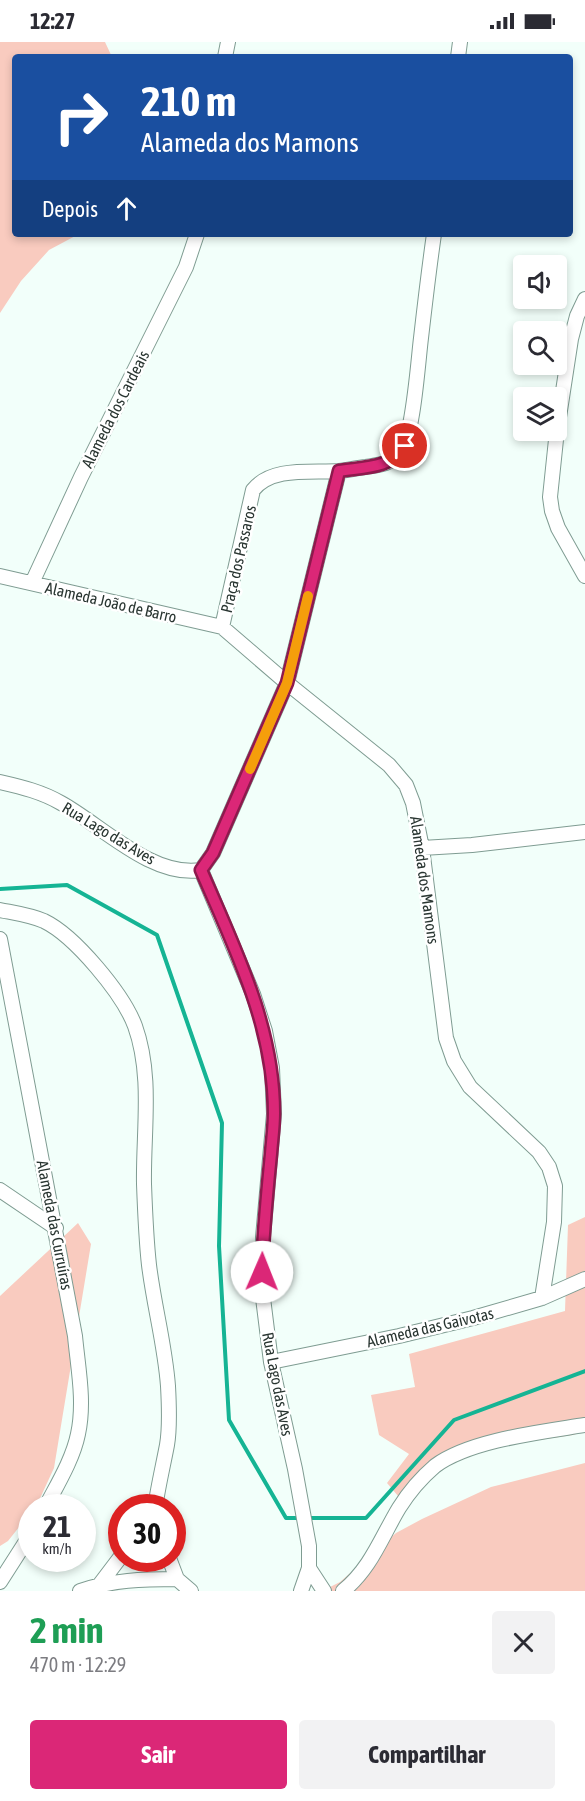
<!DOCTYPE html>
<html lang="pt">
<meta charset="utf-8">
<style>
:root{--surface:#fff;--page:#f2f2f3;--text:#2b2b33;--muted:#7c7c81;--accent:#db2777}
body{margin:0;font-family:"Asap Condensed",sans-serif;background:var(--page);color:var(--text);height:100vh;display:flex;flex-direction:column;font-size:22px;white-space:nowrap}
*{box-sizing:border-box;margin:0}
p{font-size:20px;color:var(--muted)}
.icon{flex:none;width:33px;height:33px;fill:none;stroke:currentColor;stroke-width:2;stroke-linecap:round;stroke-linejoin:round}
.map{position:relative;height:1549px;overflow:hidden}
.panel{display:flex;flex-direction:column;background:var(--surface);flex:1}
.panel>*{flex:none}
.top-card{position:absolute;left:12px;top:12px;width:561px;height:183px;border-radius:6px;box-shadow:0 3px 9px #0003;background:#1a4fa0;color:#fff;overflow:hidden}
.buttons{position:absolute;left:513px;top:213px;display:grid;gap:12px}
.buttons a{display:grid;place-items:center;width:54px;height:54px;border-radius:6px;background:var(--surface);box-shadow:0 3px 9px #0003;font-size:30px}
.speed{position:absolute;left:18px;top:1452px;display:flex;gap:12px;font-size:30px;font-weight:700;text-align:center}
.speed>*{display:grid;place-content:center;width:78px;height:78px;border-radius:50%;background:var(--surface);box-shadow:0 3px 9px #0003;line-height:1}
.speed small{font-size:15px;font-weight:400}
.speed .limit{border:9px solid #d22;background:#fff;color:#111}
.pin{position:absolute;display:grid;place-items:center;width:51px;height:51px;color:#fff;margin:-26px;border:3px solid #fff;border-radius:50%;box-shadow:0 2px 6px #0007}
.me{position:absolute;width:66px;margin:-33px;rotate:1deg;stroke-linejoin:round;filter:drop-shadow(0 0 4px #0008)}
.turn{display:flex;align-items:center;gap:21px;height:126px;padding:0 30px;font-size:27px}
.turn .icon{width:78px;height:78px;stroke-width:2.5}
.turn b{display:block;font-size:42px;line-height:51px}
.then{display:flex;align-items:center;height:57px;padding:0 30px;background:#0003;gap:12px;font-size:22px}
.round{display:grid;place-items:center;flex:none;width:63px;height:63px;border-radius:6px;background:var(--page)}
.overview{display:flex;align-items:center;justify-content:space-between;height:102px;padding:0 30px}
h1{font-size:36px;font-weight:700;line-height:45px;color:#1e9e55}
.action{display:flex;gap:12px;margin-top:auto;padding:12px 30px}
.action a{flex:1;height:69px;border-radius:6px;background:var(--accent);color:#fff;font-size:24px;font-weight:700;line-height:69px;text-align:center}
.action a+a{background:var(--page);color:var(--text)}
.status{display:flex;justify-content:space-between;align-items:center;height:42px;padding:0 30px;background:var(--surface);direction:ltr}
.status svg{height:16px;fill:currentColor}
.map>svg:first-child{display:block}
.green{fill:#f9cbbf}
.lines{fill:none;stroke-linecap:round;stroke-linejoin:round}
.stream{stroke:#15b494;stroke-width:4}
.street-casing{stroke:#7f9c92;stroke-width:16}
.street{stroke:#fff;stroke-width:14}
.route-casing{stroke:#8e194d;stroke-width:15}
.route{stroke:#db2777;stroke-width:10}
.slow{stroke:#f59e0b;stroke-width:10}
.labels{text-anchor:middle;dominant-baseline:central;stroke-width:5;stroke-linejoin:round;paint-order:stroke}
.street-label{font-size:16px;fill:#293531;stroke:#fff}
</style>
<div class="status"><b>12:27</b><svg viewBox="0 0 49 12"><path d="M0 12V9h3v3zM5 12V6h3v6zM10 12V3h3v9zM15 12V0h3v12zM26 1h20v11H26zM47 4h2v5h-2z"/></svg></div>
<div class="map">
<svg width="585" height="1549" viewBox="0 0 585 1549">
<rect width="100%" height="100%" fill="#f2fffa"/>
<!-- green -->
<path class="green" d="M0 0H105L112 15H15V192H79L49 208 21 239 0 271Z
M585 1175V1389L573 1393 444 1412 398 1454 387 1441 409 1412 379 1393 371 1353 415 1345 409 1312 565 1269 568 1183Z
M78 1181 91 1202 54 1426 36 1465 32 1466 31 1470 8 1499 0 1504V1254Z
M585 1421V1549H322L340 1540 396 1491 422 1477 491 1445Z"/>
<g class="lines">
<!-- stream -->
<path class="stream" d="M0 847 67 843 157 893 222 1081 219 1204 229 1378 286 1476H301
M308 1476H366L454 1378 585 1329"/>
<defs>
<path id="street" d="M225 15 228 0
M458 15 460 0
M585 257 577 274 571 297 557 388 550 455 552 469 558 486 585 534
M0 534 222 585 287 641 389 723 406 743 413 761 422 806 446 996 454 1019 470 1045 539 1110 549 1125 555 1144 554 1180 542 1256
M32 541 81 435 186 225 197 192
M222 585 253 448C272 424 312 431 339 429 348 428 357 426 366 425 378 423 391 422 400 412 413 397 418 320 421 296 425 261 429 227 434 192
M0 740C22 745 42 750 61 761 101 783 152 836 201 828L253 952 265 989 272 1026 274 1072 263 1195 262 1248 271 1320 295 1427 309 1504V1526L301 1549
M422 806 472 803 585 790
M201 828 213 811 287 641 339 429
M0 868C15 871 30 873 44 879 75 894 123 952 135 984 153 1034 143 1090 144 1142 145 1169 146 1196 149 1223 154 1264 165 1303 168 1344 169 1362 170 1386 167 1403 163 1424 158 1445 155 1466
M0 897 75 1294C78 1326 85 1360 78 1392 73 1417 57 1443 45 1466
M0 1148 56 1186
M271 1320 399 1294 473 1276 542 1256 585 1237
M169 1516 177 1537 191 1549
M309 1526 324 1549
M0 1540 32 1490
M100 1542 122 1513
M80 1549C111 1538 144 1537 177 1537
M343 1549C371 1526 381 1496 399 1466 409 1450 421 1436 435 1424 470 1398 542 1390 585 1383"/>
</defs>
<!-- street casing -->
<use href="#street" class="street-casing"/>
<!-- street -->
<use href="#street" class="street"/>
</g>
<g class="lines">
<defs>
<path id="route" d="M262 1230C263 1191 267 1152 271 1112 272 1098 274 1085 274 1071 274 984 235 907 201 828L213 811 287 641 339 429C363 425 391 427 405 404"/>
</defs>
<!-- route casing -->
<use href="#route" class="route-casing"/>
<!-- route -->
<use href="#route" class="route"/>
<!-- slow -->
<path class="slow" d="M250 727 287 641 308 554"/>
</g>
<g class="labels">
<!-- street labels -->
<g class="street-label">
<text transform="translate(115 367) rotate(-63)">Alameda dos Cardeais</text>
<text transform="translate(238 517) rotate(-77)">Praça dos Passaros</text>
<text transform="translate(111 560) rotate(13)">Alameda João de Barro</text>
<text transform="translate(109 791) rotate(31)">Rua Lago das Aves</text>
<text transform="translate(425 838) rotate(82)">Alameda dos Mamons</text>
<text transform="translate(55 1183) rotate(79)">Alameda das Curruíras</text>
<text transform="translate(430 1285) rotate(-13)">Alameda das Gaivotas</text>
<text transform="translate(278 1342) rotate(79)">Rua Lago das Aves</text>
</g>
</g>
</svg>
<div class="buttons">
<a><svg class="icon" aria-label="sound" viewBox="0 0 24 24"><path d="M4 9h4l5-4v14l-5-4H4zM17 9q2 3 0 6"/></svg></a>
<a><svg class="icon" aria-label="search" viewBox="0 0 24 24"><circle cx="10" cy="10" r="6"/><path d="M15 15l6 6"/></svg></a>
<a><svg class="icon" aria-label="layers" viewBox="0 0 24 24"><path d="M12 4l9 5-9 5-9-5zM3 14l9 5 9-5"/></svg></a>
</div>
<div class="speed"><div>21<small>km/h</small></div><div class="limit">30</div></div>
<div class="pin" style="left:405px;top:404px;background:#d93025"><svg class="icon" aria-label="arrive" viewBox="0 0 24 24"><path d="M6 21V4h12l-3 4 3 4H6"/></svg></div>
<svg class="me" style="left:262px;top:1230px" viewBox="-20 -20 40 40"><circle r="19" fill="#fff"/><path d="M0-13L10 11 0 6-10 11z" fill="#db2777"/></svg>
<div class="top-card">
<div class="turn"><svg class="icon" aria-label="right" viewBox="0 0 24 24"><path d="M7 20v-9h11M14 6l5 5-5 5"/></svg><div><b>210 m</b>Alameda dos Mamons</div></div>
<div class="then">Depois<svg class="icon" aria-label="ahead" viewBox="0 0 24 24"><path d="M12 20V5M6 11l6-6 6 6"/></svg></div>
</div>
</div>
<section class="panel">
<div class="overview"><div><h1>2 min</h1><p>470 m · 12:29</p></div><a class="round"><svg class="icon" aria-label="close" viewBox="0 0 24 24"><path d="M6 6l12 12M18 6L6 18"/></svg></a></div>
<div class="action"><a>Sair</a><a>Compartilhar</a></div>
</section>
